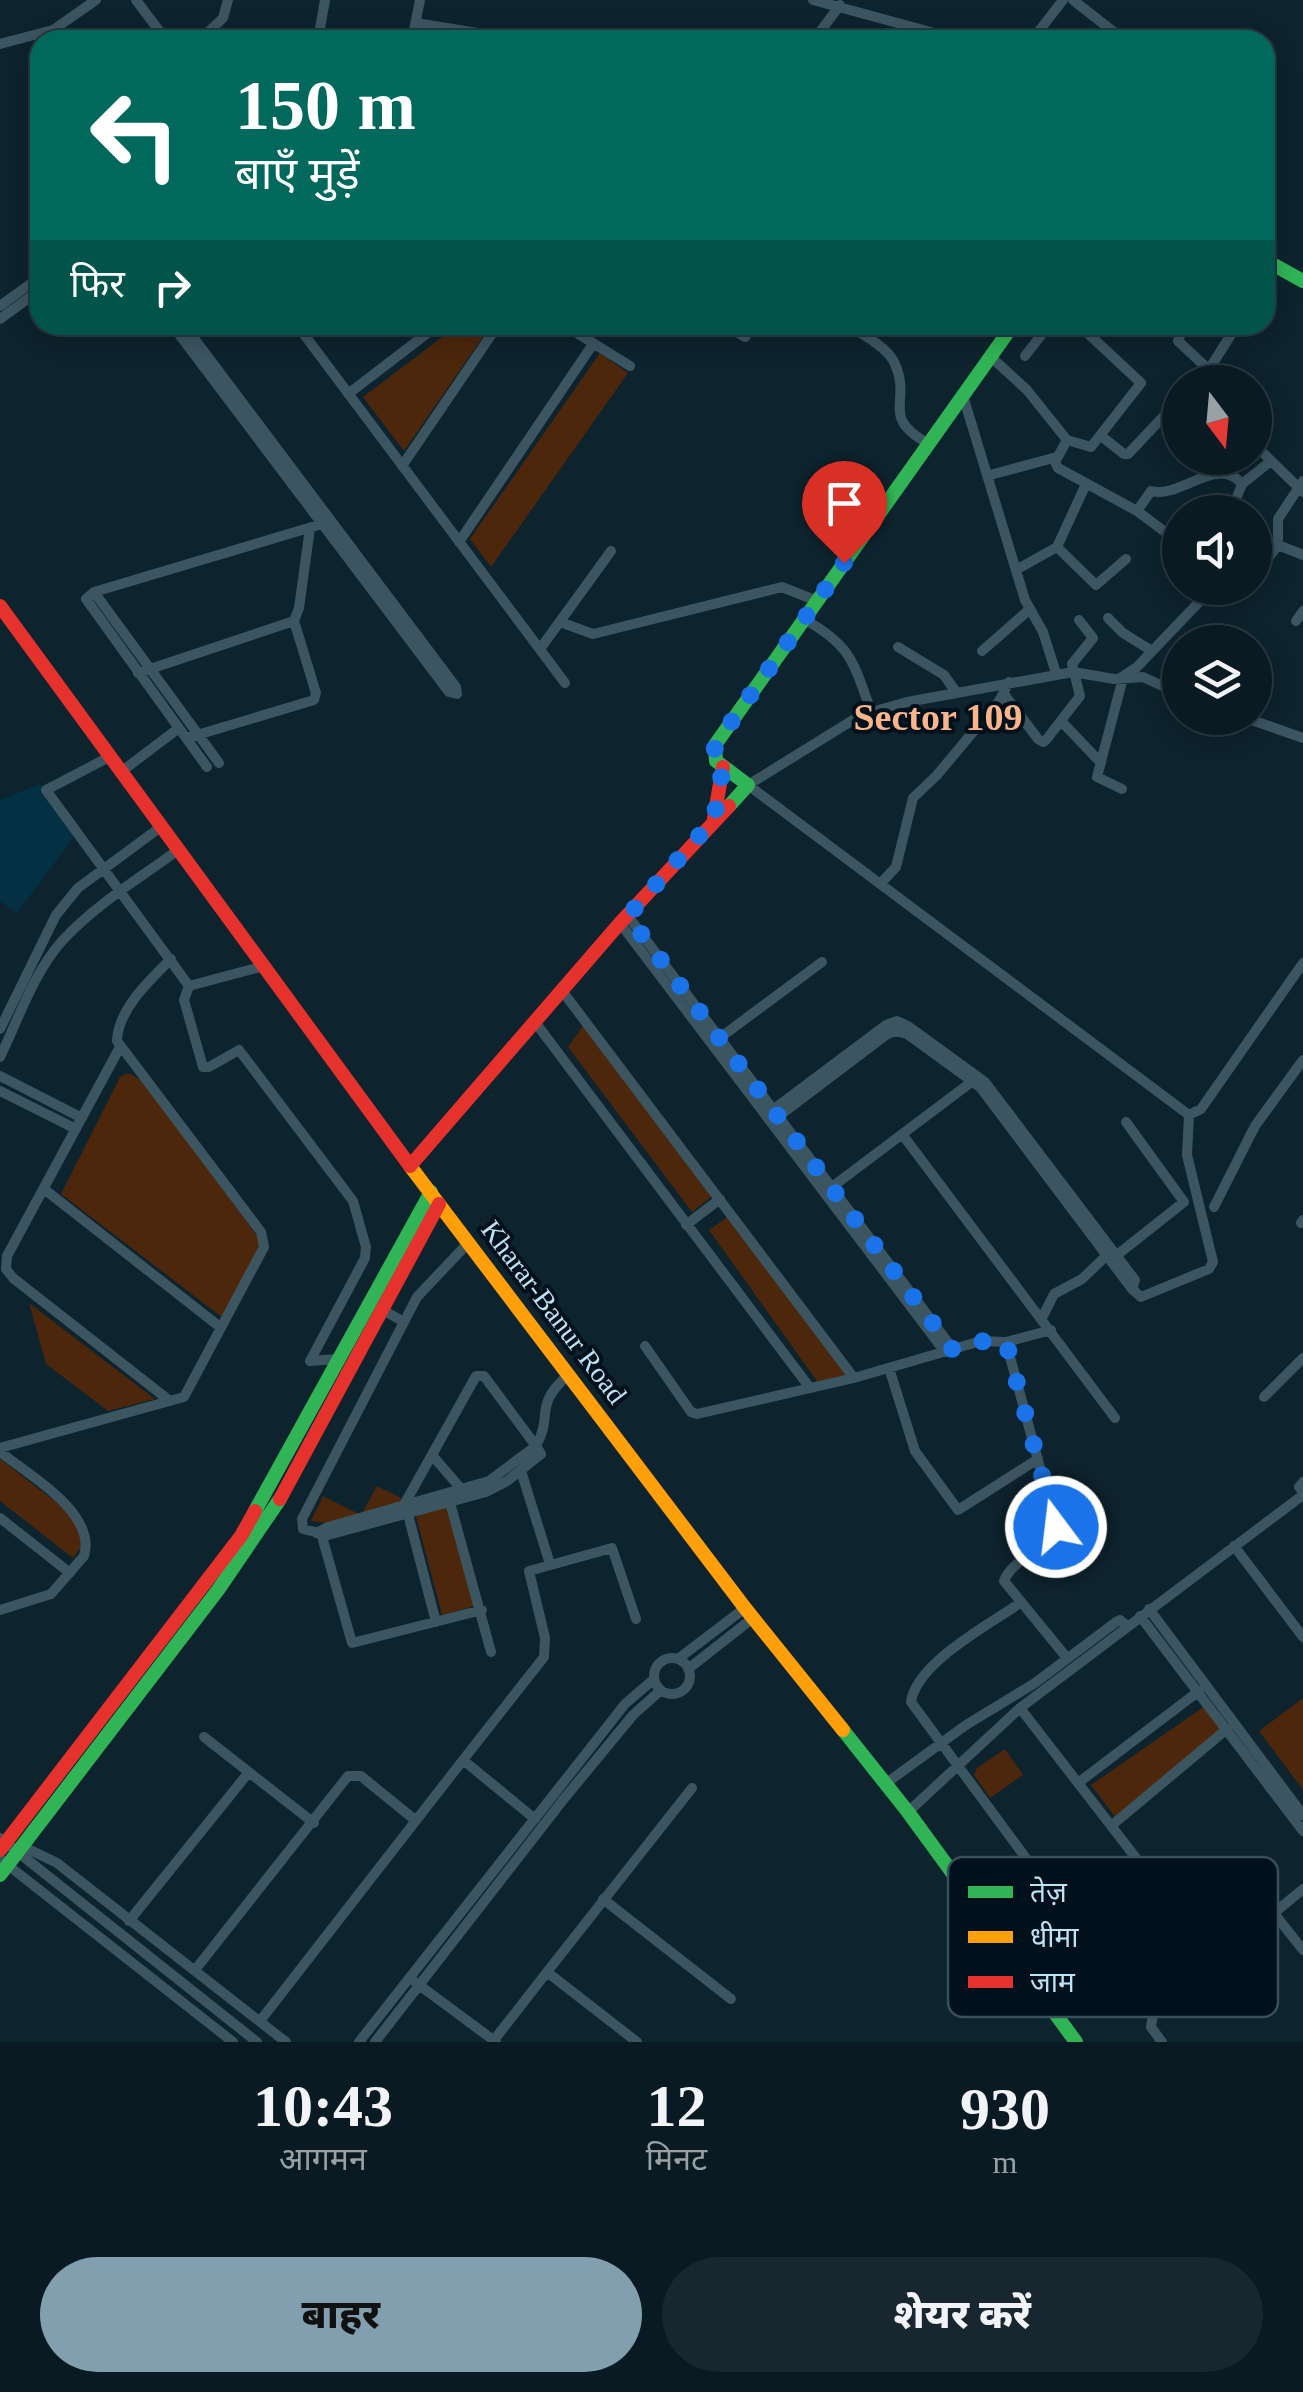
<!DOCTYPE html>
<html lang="hi">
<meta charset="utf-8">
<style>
:root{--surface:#0a1a22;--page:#18272f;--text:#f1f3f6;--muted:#99a1a5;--line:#2a3840;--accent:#819fae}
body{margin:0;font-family:"Times New Roman","Noto Sans Devanagari",serif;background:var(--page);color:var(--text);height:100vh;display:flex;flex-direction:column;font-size:38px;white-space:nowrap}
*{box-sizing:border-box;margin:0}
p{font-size:32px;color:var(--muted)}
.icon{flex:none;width:55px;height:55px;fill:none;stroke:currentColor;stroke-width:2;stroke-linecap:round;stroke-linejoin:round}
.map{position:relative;height:2042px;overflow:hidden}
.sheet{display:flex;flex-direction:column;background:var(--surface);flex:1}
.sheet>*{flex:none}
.guide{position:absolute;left:30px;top:30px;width:1245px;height:305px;border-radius:30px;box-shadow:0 5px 25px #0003,0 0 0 2px var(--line);background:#00695c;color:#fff;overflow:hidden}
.needle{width:65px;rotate:164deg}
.controls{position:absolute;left:1162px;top:365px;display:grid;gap:20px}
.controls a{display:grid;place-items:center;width:110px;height:110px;border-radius:50%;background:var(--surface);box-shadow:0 5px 25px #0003,0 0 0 2px var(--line);font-size:50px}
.pin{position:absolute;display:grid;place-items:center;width:85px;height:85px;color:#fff;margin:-102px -42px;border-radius:50% 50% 50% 0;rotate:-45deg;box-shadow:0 0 10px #0007}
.pin .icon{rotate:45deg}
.me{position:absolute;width:110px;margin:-55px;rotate:345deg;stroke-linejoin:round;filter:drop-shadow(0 0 8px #0008)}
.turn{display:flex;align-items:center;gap:35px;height:210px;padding:0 40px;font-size:45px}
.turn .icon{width:130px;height:130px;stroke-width:2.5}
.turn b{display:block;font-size:70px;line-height:85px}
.then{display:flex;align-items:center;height:95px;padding:0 40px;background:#0003;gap:20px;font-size:38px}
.eta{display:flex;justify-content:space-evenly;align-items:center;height:170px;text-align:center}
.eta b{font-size:60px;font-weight:800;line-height:70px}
.action{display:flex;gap:20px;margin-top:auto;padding:20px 40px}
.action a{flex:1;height:115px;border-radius:60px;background:var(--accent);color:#111;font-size:40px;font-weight:800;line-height:115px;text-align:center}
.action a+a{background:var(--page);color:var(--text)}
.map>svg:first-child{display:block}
.built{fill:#033043}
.green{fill:#4c270b}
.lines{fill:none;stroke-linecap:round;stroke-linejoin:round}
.street{stroke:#3b5561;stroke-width:10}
.fast{stroke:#30b455;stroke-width:14}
.slow{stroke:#ff9f0a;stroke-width:14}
.jam{stroke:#e5322d;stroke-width:14}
.route{stroke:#1a73e8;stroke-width:18;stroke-dasharray:0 32.4}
.labels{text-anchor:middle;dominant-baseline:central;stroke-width:8;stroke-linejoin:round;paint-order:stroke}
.street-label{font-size:28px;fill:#bfe2f4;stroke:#00111b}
.district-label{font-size:38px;font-weight:bold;fill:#fcb58b;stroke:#00111b}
.key{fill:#00111b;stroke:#39505c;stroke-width:2.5}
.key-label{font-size:28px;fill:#bfe2f4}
</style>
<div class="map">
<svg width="1303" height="2042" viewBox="0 0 1303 2042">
<rect width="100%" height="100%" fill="#0d232d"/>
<!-- built -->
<path class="built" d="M40 784 77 833 17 913 0 901V800Z"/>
<!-- green -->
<path class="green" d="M458 325H491L404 451 363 397Z
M600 353 628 373 491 567 470 539Z
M585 1023 714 1195 692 1212 568 1047Z
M125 1074H131L146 1084 265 1247 223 1318 61 1194 120 1077Z
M732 1214 848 1378 819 1384 709 1230Z
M29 1303 155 1399 108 1411 46 1364Z
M0 1459 78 1519 86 1541 73 1558 0 1501Z
M377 1486 407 1501 333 1524 311 1521 323 1496 361 1515Z
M448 1507 475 1606 442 1615 416 1516Z
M1303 1698V1790L1259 1731Z
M1205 1706 1223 1729 1118 1821 1091 1785Z
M1005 1749 1023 1775 990 1798 974 1775 977 1768Z"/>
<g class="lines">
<!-- street -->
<path class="street" d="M136 0 166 40
M813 0 960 40
M1073 0 1124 40
M416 23 520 40
M200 40 223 18 228 0
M318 40 325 0
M412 40 420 0
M814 40 840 5
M1032 40 1063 0
M0 44 53 30 96 0
M0 306 40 277
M0 319 40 290
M172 325 449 692 457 694 456 687 184 325
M297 325 565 683
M564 325 630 366
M726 325 745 337 750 330 744 325
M846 325C862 334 888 347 895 364 912 402 879 417 929 444
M1184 325 1178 341 1222 382
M1216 325 1230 336
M1025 356 1049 325
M991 357 1027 390 1067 440 1091 447 1141 383 1079 325
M1196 382 1210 368 1237 325
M348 394 438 325
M963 396 1025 600 1043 632 1056 673
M1101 436 1124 454H1128L1180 399
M1067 440 1055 462 1058 468 1137 511 1180 543
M1255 445 1303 492
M402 466 498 325
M990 475 1057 457
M1137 511 1151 491C1181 499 1217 454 1242 484
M1231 512 1242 484 1271 461
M459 542 593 344
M1278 545 1303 555
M1057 547 1096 585 1126 559
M1016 570 1057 547 1086 484
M1255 576 1278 545V519L1303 481
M1213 588 1225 595 1237 588
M94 592 219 763
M1108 618 1123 633 1152 651
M804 619C852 646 853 662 871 711
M1296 621 1303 611
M560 622 593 634 782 587 817 601
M898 647 944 675 956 692
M540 649 611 551
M982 651 1030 609
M138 673 294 621 299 608 310 528
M1122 677 1137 667 1201 600 1207 588
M1004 694 1038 739 1043 742 1046 740 1080 696 1072 664 1093 638 1079 620
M1180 694 1143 677 1114 679 1073 672 907 702 861 715 748 785 1189 1115 1201 1109 1303 963
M1246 718 1303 738
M1061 721 1101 763
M187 738 314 700 316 693 294 621
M111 756 46 790 189 986 184 1000 203 1067H209L239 1050 353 1201 366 1247 365 1258 310 1361 338 1359
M207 767 86 599 94 592 322 524
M122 771 179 728
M1122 789 1097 777 1123 678
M880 884 896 867 913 798 937 775 999 701 1009 682
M628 916 953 1349
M620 923 945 1352
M189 986 264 966
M563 992 854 1378
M535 1022 810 1388
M0 1029 56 915 78 888 162 826
M717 1040 822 962
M120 1047 7 1256 6 1269 13 1278 170 1401
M0 1057C18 1020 34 972 62 941 95 905 140 878 178 850
M0 1076 82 1118
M0 1091 76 1129
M770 1112 886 1025 897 1021 908 1026 985 1082 1135 1280 1132 1289
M771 1122 886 1035 895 1031 907 1034 980 1087 1132 1289 1141 1297 1209 1269 1213 1262 1187 1155 1189 1115
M902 1134 1115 1418
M44 1189 220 1327
M828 1190 978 1077
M1214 1207 1255 1126 1303 1060
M1301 1223 1303 1220
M686 1225 720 1199
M1117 1255 1184 1202 1126 1122
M381 1309 404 1322 417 1297 469 1242
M1042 1318 1054 1294 1082 1279 1106 1256
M1006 1342 1056 1527C1048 1552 1013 1557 1004 1581L1067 1658
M645 1346 691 1412 697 1414 854 1378 981 1341 1006 1342 1051 1330
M889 1368 915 1451 958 1510 1038 1459
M1264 1397 1303 1358
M536 1446C554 1414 532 1407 569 1374
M0 1448 184 1397 264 1247 261 1232 117 1041C118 1009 150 980 171 959
M0 1452C29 1475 97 1513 84 1556L51 1594 0 1610
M432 1455 462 1490
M521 1471 550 1564
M1303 1482 1299 1487 1303 1492
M449 1499 491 1652
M0 1518 70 1573
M316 1533 328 1527 489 1481 536 1446 541 1454 507 1481 486 1492 328 1535 303 1529 302 1519 404 1322
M321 1533 352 1643 482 1610
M1234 1546 1303 1637
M1020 1603C990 1624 916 1663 911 1702L1070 1918
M1149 1609 1303 1815
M1140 1616 1303 1831
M436 1622 405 1503 476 1376H484L536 1446
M654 1676a18 18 0 1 1 36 0a18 18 0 1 1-36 0Z
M678 1659 745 1608
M688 1669 753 1618
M1020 1708 1136 1858
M204 1737 314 1823
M463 1760 544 1657 545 1638 529 1571 612 1548 636 1619
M1078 1783 1199 1691
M885 1784 966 1725 1035 1683 1116 1622 1120 1620 1127 1626
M908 1812 1020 1708 1303 1495
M1111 1826 1227 1729
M0 1838 257 2042
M22 1846 57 1863 286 2042
M0 1859 233 2042
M603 1899 731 1999
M1273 1912 1303 1950
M129 1921 249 1772
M195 1970 348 1776H361L415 1820
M415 1982 496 2042
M260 2021 463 1760 535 1819
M494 2040 547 1972
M359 2042 625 1704 654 1679
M375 2042 563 1800 633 1715 661 1690
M637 2042 547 1972 692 1788
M1162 2042 1151 2027 1153 2014 1303 1889"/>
<!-- fast -->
<path class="fast" d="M1265 260 1303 281
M729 806 748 785 716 761 715 745 1013 325
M255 1511 431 1192
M843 1730 908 1812 1076 2042
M0 1875 218 1590 280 1499"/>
<!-- slow -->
<path class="slow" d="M410 1166 745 1608 843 1730"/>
<!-- jam -->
<path class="jam" d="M0 606 410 1166
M714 818 723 767
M410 1166 620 923 729 806
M280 1499 439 1204
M0 1850 241 1536 255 1511"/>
</g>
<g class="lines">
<!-- route -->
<path class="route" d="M844 563 715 745 714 758 723 767 714 819 628 916 953 1350 987 1340 1006 1342 1056 1527"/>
</g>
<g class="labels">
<!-- street labels -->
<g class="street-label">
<text transform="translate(554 1312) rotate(53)">Kharar-Banur Road</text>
</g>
<!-- district labels -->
<g class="district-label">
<text x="938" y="717">Sector 109</text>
</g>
</g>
<!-- legend -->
<rect x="948" y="1857" width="330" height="160" rx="15" class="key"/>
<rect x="968" y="1886" width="45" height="12" fill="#30b455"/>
<rect x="968" y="1931" width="45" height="12" fill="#ff9f0a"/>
<rect x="968" y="1976" width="45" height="12" fill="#e5322d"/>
<g class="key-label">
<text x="1030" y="1902">तेज़</text>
<text x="1030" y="1947">धीमा</text>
<text x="1030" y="1992">जाम</text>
</g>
</svg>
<div class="controls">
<a><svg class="needle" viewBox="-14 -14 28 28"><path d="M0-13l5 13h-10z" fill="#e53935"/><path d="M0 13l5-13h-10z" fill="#99a1a5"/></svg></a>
<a><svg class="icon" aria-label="sound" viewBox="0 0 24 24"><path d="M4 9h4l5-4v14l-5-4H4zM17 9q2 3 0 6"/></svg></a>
<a><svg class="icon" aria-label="layers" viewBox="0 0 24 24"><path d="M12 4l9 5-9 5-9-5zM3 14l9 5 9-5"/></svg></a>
</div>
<div class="pin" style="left:844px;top:563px;background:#d93025"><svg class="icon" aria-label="arrive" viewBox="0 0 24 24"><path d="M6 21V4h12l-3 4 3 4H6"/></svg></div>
<svg class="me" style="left:1056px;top:1527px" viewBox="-20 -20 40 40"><circle r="17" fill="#1a73e8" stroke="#fff" stroke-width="3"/><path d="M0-11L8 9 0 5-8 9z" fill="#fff"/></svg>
<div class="guide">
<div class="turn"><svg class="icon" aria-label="left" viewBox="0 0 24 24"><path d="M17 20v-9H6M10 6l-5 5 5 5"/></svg><div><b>150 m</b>बाएँ मुड़ें</div></div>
<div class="then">फिर<svg class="icon" aria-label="right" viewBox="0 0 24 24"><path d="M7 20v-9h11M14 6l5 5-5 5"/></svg></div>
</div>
</div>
<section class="sheet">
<div class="eta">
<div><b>10:43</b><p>आगमन</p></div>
<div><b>12</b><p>मिनट</p></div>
<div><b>930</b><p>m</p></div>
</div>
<div class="action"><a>बाहर</a><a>शेयर करें</a></div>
</section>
